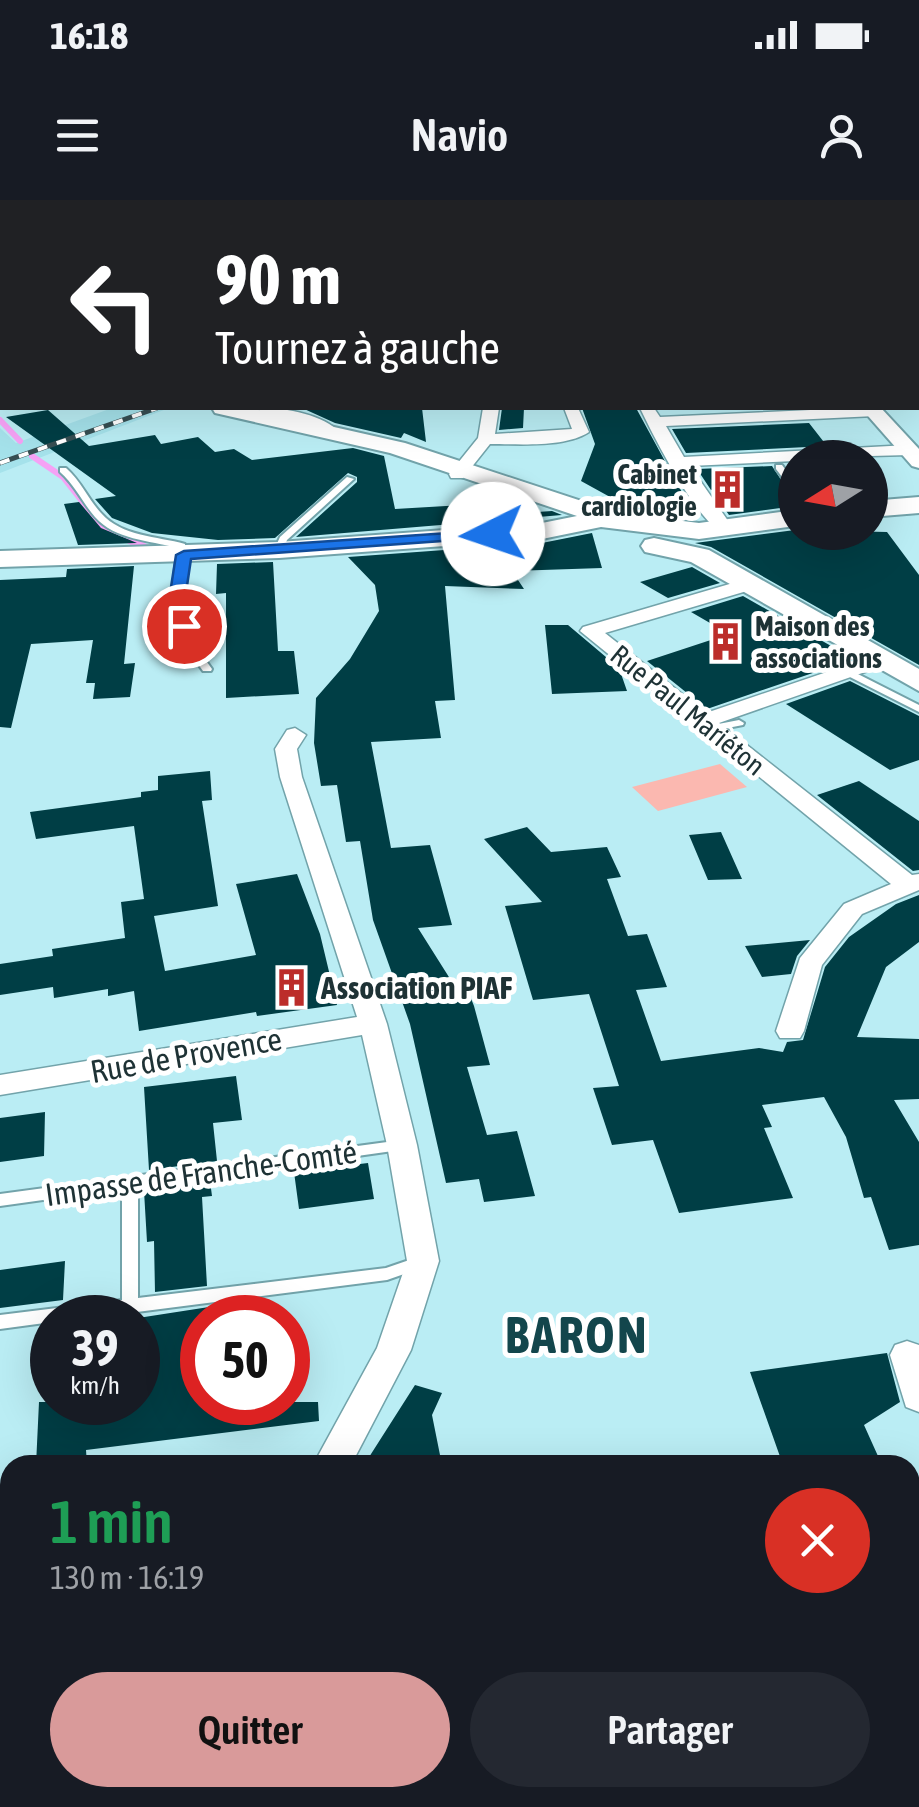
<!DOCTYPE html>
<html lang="fr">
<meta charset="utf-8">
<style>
:root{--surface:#171b24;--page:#242831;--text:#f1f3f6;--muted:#9ea1a6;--accent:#d99a9a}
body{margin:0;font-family:"Asap Condensed",sans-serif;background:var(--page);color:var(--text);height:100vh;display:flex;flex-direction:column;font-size:38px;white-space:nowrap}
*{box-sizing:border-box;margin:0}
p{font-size:32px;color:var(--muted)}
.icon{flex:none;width:55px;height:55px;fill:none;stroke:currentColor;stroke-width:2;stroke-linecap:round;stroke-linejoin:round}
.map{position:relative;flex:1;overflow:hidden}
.sheet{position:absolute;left:0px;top:1255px;width:920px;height:352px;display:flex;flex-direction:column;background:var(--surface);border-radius:30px 30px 0 0;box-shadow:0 10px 40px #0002}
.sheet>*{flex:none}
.hud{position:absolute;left:0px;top:0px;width:920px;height:210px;box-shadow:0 10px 40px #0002;background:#202124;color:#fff;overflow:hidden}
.needle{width:65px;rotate:259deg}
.fabs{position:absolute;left:778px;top:240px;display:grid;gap:20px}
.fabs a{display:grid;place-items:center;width:110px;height:110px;border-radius:50%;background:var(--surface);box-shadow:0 10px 40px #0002;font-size:50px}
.speed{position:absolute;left:30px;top:1095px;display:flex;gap:20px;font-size:50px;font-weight:700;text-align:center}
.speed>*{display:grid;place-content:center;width:130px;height:130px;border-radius:50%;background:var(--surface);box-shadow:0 10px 40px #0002;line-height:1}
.speed small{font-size:25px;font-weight:400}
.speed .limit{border:15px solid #d22;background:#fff;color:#111}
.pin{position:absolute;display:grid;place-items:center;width:85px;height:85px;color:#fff;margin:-42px;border:5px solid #fff;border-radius:50%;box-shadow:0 2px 10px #0007}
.me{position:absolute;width:110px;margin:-55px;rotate:266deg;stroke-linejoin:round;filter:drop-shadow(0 0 8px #0008)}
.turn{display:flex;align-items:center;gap:35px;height:210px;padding:0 50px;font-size:45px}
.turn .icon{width:130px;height:130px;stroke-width:2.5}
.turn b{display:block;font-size:70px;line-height:85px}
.round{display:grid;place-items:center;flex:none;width:105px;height:105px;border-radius:52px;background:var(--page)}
.headline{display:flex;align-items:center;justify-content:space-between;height:170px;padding:0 50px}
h1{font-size:60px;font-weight:600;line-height:75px;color:#1e9e55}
.primary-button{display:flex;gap:20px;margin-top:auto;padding:20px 50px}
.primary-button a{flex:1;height:115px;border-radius:60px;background:var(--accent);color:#111;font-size:40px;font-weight:600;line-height:115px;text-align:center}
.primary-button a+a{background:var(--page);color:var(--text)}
.status{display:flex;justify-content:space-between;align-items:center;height:70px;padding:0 50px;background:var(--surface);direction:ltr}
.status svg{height:28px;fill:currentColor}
header{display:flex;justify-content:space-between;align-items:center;height:130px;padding:0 50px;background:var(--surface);font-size:45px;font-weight:600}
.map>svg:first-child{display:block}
.built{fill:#a5e2eb}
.green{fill:#fbb8b0}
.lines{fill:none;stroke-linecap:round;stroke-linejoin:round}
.stream-far1{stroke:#f5a2f5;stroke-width:6}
.stream{stroke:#f5a2f5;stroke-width:8}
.building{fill:#003e45}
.service-casing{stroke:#72a3aa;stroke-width:4}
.pedestrian-casing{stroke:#72a3aa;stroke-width:4}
.minor-casing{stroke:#72a3aa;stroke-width:3}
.tertiary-casing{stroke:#72a3aa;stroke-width:4}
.secondary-casing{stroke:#72a3aa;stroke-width:4}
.service{fill:#fff;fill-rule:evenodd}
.pedestrian{fill:#fff;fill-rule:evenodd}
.minor{fill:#fff;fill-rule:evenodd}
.tertiary{fill:#fff;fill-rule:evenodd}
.secondary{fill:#fff;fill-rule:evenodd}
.rail-casing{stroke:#364e52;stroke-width:5}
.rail{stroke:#fff;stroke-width:4;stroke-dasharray:10;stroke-linecap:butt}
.route{fill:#1a73e8;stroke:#114b97;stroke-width:2.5}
.labels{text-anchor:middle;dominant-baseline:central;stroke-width:10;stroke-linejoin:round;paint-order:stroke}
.far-poi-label{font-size:28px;font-weight:bold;fill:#1e3235;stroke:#fff;text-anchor:end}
.far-street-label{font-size:28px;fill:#1e3235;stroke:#fff}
.poi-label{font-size:32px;font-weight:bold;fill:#1e3235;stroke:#fff;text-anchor:start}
.street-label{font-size:32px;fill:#1e3235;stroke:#fff}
.near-district-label{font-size:50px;font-weight:bold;letter-spacing:2.5px;fill:#13464c;stroke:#fff}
</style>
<div class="status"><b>16:18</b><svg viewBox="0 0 49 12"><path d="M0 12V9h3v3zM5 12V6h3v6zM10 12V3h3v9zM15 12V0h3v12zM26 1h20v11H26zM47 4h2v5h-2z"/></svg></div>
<header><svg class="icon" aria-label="menu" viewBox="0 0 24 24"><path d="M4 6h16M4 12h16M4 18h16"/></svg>Navio<svg class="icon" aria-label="person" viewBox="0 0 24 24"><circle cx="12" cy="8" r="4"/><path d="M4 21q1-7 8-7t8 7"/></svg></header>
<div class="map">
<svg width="919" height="1607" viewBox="0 0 919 1607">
<rect width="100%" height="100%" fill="#baedf4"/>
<!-- built -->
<path class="built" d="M112 208H169L0 273V228L16 243Z"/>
<!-- green -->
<path class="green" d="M720 564 747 587 658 611 632 587Z"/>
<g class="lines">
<!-- stream-far1 -->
<path class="stream-far1" d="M0 220 20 241
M32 256 63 277 93 315"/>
<!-- stream -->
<path class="stream" d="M91 312 103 327 146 348"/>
</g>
<!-- building -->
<path class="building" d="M302 208H422L426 242 404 233 401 238 335 223Z
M502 208H524L523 228 499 230Z
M582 208H636L684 296 630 308 581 281 595 244Z
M48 210 89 246 155 235 161 244 198 237 215 252 234 249 252 260 353 248 384 256 395 309 497 303 500 310 521 309 523 313 552 311 562 315 296 337 357 282V277L348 273 275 338 218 340 152 333 112 318 95 299 116 296 6 217Z
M809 223 827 246 686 253 672 229Z
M772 266 789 292 795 294V306L729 315 719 301 727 287 711 290 697 269Z
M79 302 101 328 137 343 78 345 64 304Z
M795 330 887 332 919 375V465L711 347 695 343Z
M592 333 602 368 512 371 524 389 445 386 455 500 435 501 441 538 371 542 391 648 430 645 452 725 418 728 459 793 468 791 474 806 490 865 467 867 487 935 517 931 535 996 484 1002 479 979 446 983 410 824 373 720 360 641 346 642 337 585 321 586 314 543 316 498 350 459 379 411 375 385 348 357 542 343Z
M273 362 278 451H294L299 494 226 498V393L216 394 217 364Z
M134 366 124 464 135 463 130 497 93 499 95 483H86L93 440 31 444 11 528 0 527V380L66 377 67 369Z
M692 367 720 383 668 398 640 382Z
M743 396 854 459 707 509 647 461 729 434 691 412Z
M545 425H568L619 468 627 491 552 494Z
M850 481 919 516V560L890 570 786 504Z
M210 571 212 600 202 601 218 706 154 716 165 771 256 755 236 684 297 674 320 734 337 805 257 816 256 812 139 831 134 791 108 796V789L54 798 53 787 0 795V764L53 756 52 749 125 738 121 702 144 699 134 626 36 639 30 612 141 597V592L158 590V576Z
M859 581 919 621V670L913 671 817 595Z
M527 627 551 652 607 647 621 677 607 679 628 736 647 734 667 787 636 790 661 861 759 848 783 852 787 842 803 840 825 767 849 737 896 704 919 695V742L886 767 857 837 919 839V899L894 900 919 942V1045L889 1050 871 997 864 998 846 937 824 897 762 905 772 927 764 928 793 998 679 1013 653 940 612 945 593 888 619 886 589 794 533 800 505 706 542 702 484 639Z
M721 632 742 679 708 680 689 635Z
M810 740 797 756 791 774 762 777 745 746Z
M236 876 242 920 213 923 217 961 149 970 144 887Z
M45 912 44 956 0 962V918Z
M368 963 374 999 299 1009 294 972Z
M210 981 212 996 202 997 207 1086 155 1092 154 1041 147 1042 144 991Z
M65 1061 63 1100 0 1108V1070Z
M209 1107V1118H202V1202H318L319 1221 86 1250 87 1265H36L39 1202H138V1118Z
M887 1153 900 1202 864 1225 882 1265H783L750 1172Z
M415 1185 442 1193 432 1215 442 1265H364Z"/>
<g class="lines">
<defs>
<path id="service" d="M776 265H782L795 282V291L792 290 776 269Z
M60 268H66C81 281 88 299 101 313 122 337 157 336 185 344L181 406 193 443 212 469 211 471H203L183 443 171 406 177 348C149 340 115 340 95 317 82 302 75 285 60 272Z
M347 277 354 279 287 340 282 352H276L274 350 280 337Z
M848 469 919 505V512L844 474V470Z
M739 520 744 523 743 525 712 531 707 528 708 526Z
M402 940 407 941 410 945 407 949 138 987V1098L386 1068 418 1057 424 1059 426 1063 424 1067 387 1080 90 1118H52V1122L0 1129V1115L122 1100V989L0 1006V994Z"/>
<path id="pedestrian" d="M0 0H13L0 3Z"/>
<path id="minor" d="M295 0H305L306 2H296Z
M681 0H692L693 2H682Z
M888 0H919V3L887 2Z
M0 20H2V26H0Z
M918 23H919V29H918Z
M918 71H919V79H918Z
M918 112H919V121H918Z
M251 208C277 206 323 213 340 233L326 236 320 230Z
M483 208H499L495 234 572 229 564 208H578L589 232C565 248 519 244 490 244L463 278H451L449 274 478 238Z
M640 208H654L660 217 853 208H879L883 211 875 216 666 226 684 257 909 245 917 250 909 255 795 258V261L690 266 733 328 724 333C697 323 653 235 640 208Z
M750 378 757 380V388L605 433 706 513 874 456 881 454 891 460 888 464 719 523 912 675 919 674V690L862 714 822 765 804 831 800 838H780L776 831 800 758 844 704 891 684 580 431 583 427Z
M295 528 306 535 297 549 302 577 387 824 417 945 439 1061 411 1150 351 1265H313L377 1148 407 1061 387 945 362 835 0 895V875L357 817 280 577 275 549 287 530Z
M907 1141 919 1145V1212L906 1207 890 1155 895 1145Z
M919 1284V1318L910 1320V1286Z
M10 1404V1442L0 1443V1405Z
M112 1598H157L153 1607H108Z"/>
<path id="tertiary" d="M918 131H919V141H918Z
M861 208H881L919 249V268L912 266Z"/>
<path id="secondary" d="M0 115H2V127H0Z
M212 208H250L405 243 618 313 699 323 795 310V326L699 339 601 327 542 339 279 358 0 367V351L279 342 542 323 577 316 390 253 215 213Z
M919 297V313L870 317V301Z
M654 338 709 350 919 469V491L691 362 645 352 641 346 645 340Z"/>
</defs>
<!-- service casing -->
<use href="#service" class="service-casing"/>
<!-- pedestrian casing -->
<use href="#pedestrian" class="pedestrian-casing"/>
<!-- minor casing -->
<use href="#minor" class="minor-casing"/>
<!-- tertiary casing -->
<use href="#tertiary" class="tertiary-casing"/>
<!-- secondary casing -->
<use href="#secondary" class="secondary-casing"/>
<!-- service -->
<use href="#service" class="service"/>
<!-- pedestrian -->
<use href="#pedestrian" class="pedestrian"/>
<!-- minor -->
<use href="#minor" class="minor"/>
<!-- tertiary -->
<use href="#tertiary" class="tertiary"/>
<!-- secondary -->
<use href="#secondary" class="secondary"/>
<defs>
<path id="rail" d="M0 263 157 208"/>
</defs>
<!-- rail casing -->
<use href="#rail" class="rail-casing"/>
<!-- rail -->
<use href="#rail" class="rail"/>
</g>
<!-- route -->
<path class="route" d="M493 330 500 334 498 337 191 359 184 406 192 426 190 429H178L168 406 176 355 184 351Z"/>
<!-- icons -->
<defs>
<symbol id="building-bare" viewBox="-9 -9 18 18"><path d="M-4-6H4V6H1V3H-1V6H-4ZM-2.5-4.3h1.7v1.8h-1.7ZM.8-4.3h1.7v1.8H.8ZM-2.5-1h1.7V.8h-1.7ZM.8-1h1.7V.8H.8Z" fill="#bc2d2a" stroke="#fff" stroke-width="2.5" paint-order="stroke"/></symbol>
</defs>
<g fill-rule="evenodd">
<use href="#building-bare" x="700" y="262" width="55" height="55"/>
<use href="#building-bare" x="698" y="414" width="55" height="55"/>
<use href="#building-bare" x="264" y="760" width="55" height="55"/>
</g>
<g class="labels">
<!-- far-poi labels -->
<g class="far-poi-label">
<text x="697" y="274">Cabinet<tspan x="697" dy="32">cardiologie</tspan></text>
<text x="755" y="426" text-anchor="start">Maison des<tspan x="755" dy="32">associations</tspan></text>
</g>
<!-- far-street labels -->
<g class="far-street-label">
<text transform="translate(688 510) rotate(39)">Rue Paul Mariéton</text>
</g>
<!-- poi labels -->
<g class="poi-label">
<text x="321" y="787">Association PIAF</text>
</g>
<!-- street labels -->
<g class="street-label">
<text transform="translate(186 855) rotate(-10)">Rue de Provence</text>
<text transform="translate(201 973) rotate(-8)">Impasse de Franche-Comté</text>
</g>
<!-- near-district labels -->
<g class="near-district-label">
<text x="577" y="1135">BARON</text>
</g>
</g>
</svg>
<div class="fabs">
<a><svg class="needle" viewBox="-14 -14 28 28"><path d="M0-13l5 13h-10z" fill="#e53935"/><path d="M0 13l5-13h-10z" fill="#9ea1a6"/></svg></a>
</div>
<div class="speed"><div>39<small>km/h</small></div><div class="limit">50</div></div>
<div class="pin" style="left:184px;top:426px;background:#d93025"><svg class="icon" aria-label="arrive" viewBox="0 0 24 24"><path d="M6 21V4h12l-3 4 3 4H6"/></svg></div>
<svg class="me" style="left:493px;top:334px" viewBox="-20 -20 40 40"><circle r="19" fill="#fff"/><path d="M0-13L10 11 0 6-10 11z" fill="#1a73e8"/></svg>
<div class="hud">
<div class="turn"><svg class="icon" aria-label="left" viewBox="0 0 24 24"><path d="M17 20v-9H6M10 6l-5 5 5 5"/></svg><div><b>90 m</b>Tournez à gauche</div></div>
</div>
<section class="sheet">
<div class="headline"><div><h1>1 min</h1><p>130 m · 16:19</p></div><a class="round" style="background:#d93025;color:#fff"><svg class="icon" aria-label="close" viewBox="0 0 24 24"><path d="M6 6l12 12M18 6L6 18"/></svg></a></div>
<div class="primary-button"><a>Quitter</a><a>Partager</a></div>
</section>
</div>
